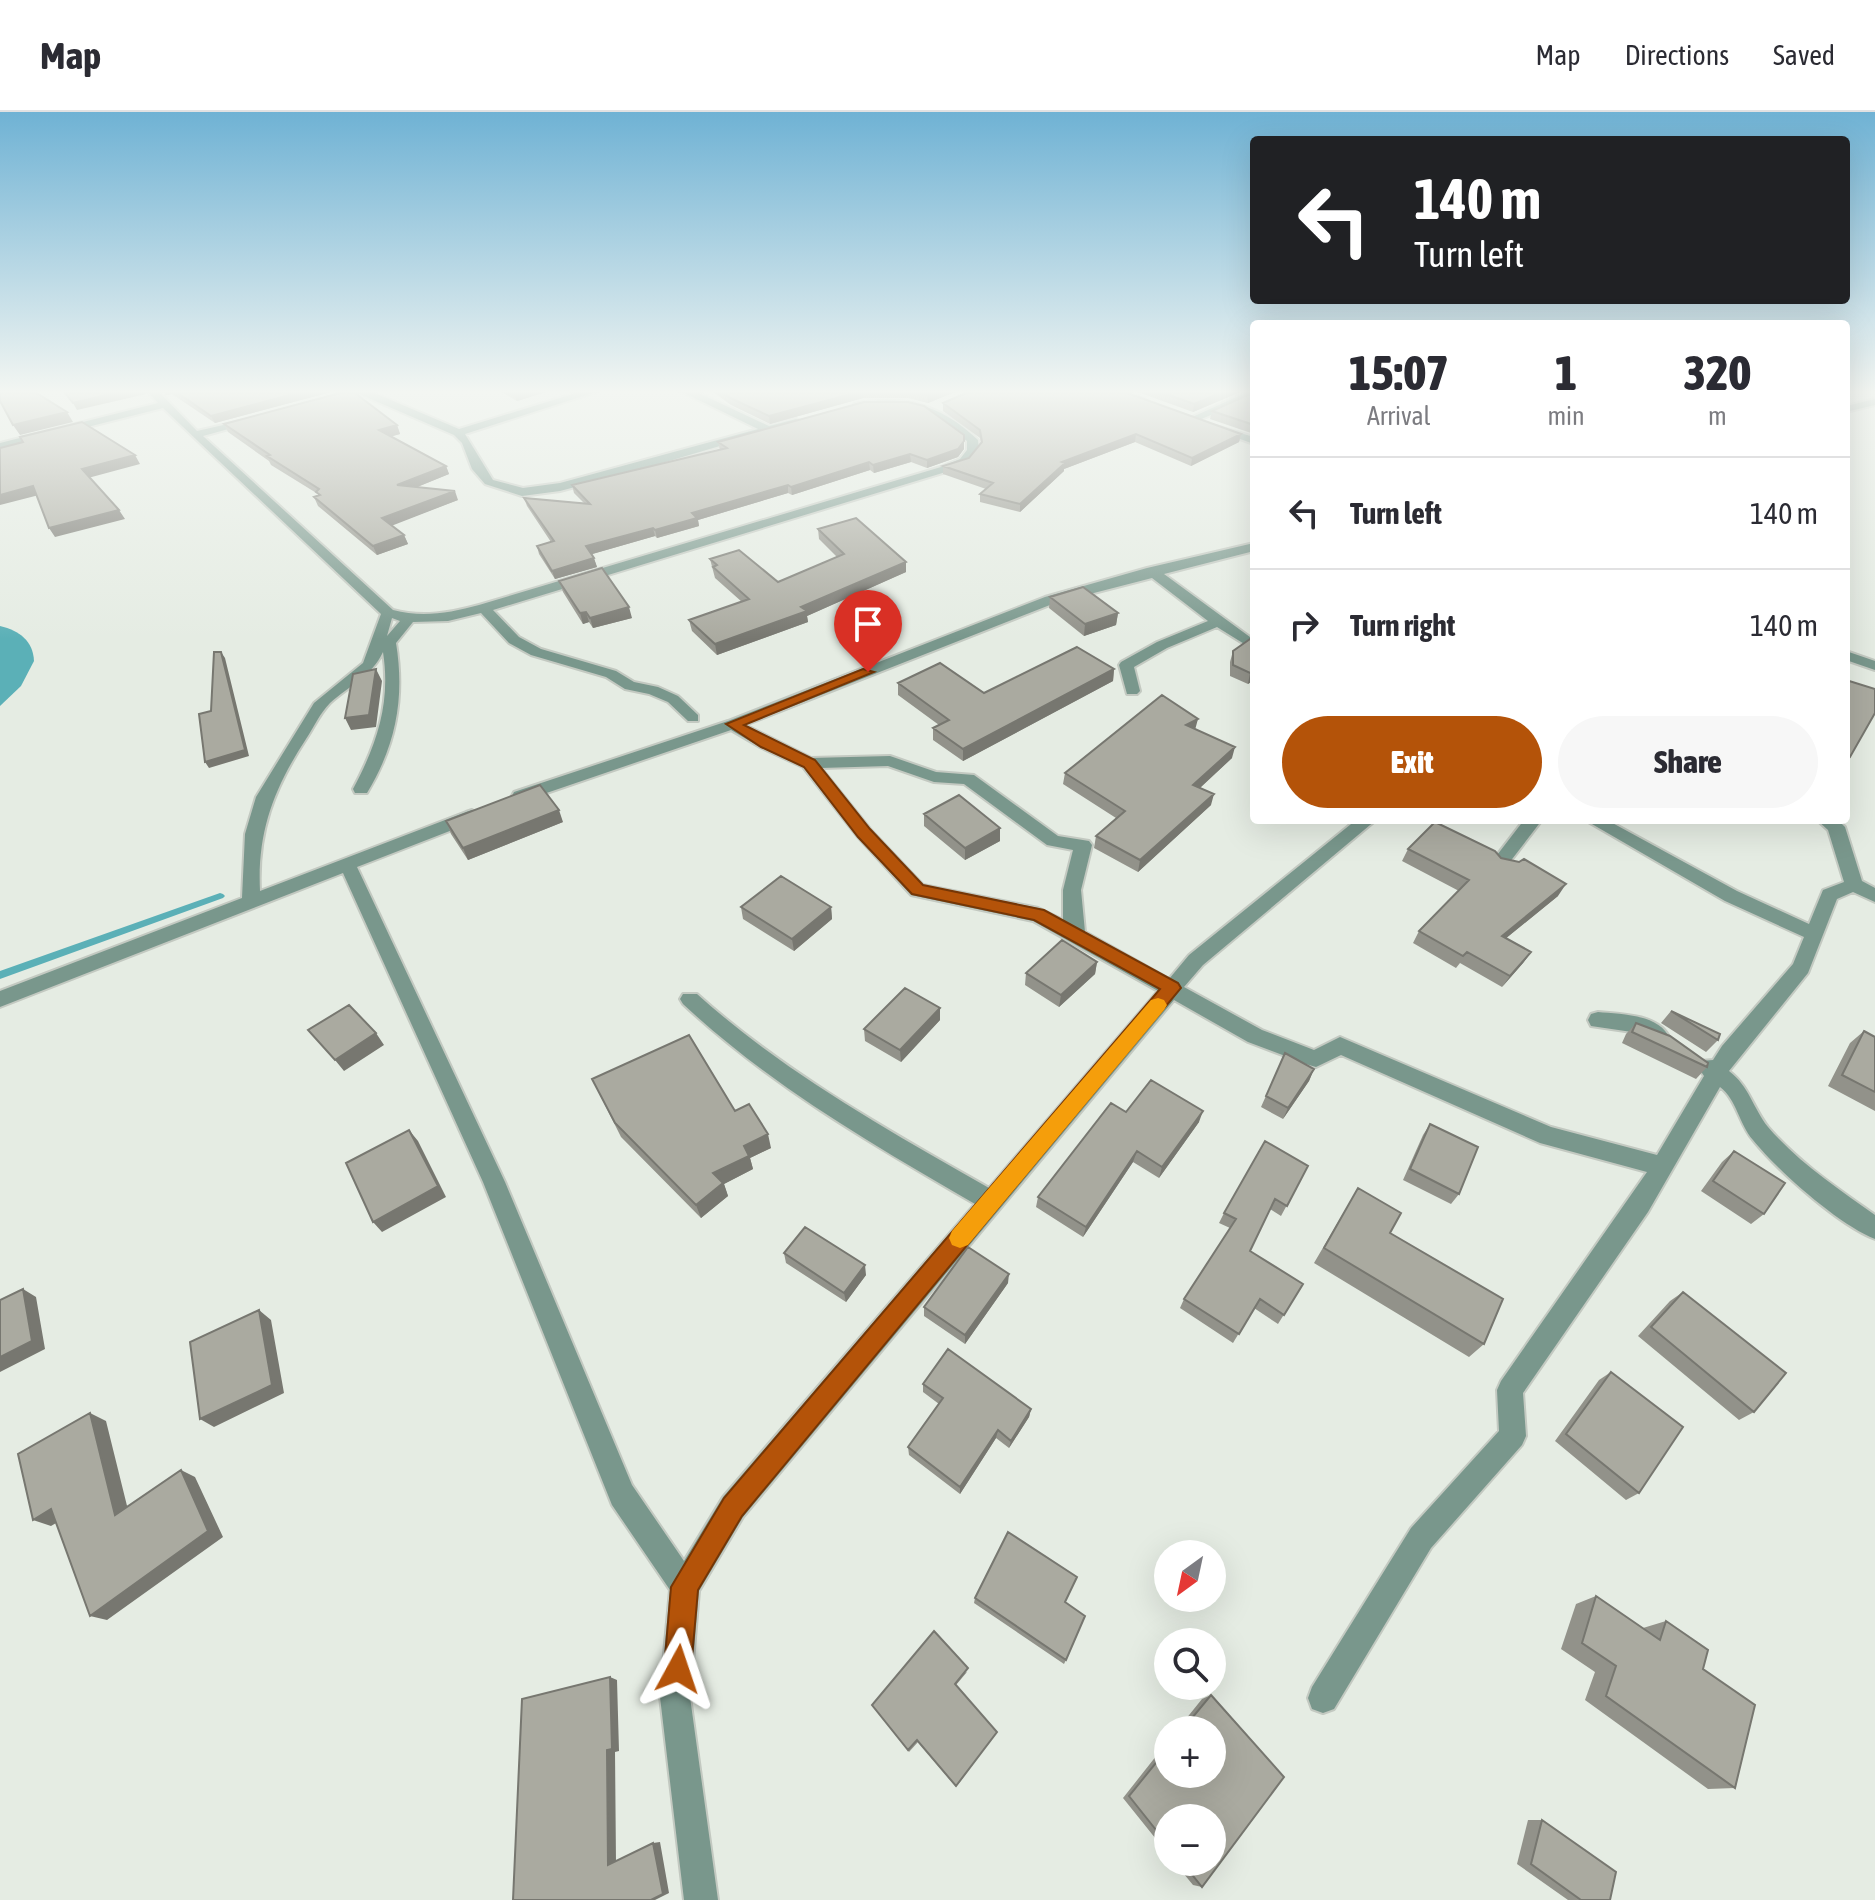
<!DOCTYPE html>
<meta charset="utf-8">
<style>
:root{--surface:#fff;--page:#f7f7f7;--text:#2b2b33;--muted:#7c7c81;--line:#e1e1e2;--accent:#b45309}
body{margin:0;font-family:"Asap Condensed",sans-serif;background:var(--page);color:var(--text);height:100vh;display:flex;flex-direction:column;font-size:30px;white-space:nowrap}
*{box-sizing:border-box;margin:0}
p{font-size:26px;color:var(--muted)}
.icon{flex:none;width:44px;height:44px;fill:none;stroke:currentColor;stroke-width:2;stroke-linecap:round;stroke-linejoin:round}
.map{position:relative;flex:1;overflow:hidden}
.side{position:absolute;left:1250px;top:208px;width:600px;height:504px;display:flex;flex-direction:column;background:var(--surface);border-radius:8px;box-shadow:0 8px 32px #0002}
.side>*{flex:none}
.top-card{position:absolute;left:1250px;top:24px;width:600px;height:168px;border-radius:8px;box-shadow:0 8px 32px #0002;background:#202124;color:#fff;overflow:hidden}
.needle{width:52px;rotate:213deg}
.buttons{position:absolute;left:1154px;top:1428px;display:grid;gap:16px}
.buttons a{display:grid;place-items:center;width:72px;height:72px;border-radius:50%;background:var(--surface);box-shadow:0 8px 32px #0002;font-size:40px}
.pin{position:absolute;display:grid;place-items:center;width:68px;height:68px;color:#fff;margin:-82px -34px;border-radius:50% 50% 50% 0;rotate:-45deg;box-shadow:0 0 8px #0007}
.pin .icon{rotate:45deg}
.me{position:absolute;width:88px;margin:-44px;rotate:5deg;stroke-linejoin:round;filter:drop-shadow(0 0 6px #0008)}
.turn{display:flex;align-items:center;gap:28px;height:168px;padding:0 32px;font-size:36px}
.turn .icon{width:104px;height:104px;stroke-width:2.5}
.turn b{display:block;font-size:56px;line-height:68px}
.eta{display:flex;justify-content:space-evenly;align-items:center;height:136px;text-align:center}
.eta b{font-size:48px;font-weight:800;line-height:56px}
.cta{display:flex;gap:16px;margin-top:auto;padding:16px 32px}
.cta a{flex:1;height:92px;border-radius:48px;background:var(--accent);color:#fff;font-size:32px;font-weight:800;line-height:92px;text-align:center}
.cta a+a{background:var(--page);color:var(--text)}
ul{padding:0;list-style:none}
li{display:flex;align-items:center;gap:24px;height:112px;padding:0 32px;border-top:2px solid var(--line)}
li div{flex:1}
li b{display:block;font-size:30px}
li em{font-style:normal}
header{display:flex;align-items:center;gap:48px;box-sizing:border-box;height:112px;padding:0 40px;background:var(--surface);border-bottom:2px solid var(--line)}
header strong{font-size:38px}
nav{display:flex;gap:44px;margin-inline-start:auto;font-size:28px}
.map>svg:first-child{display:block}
.water{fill:#5bb0b7}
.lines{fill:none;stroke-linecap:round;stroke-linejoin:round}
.stream{fill:#5bb0b7;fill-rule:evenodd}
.minor-casing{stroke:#c3c9c1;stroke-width:4}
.minor{fill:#79978c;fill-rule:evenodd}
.wall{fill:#92928a}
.shaded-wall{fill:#777770}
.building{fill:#aaaaa0;stroke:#777770;stroke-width:2}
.route{fill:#b45309;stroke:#753606;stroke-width:2}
.slow{fill:#f59e0b}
</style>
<header>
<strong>Map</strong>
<nav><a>Map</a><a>Directions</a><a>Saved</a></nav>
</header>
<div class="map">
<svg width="1875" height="1788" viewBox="0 0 1875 1788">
<rect width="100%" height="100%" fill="#e5ece3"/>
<!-- water -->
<path class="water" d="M0 514C20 519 33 529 34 549L21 574 0 594Z"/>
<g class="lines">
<!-- stream -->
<path class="stream" d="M220 781 223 782 225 784 223 786 0 867V859Z"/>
<defs>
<path id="minor" d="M145 277H156L197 319 254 306V310L203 324 393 498C422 506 450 501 479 493L941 355 960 347 967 338V329C925 299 911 290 858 297L854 296V292C903 282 942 293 978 328L979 338 968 351 949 359 493 498 519 525 541 537 616 559 634 570 658 575 678 584 698 603V609H688L668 590 649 582 625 577 606 565 531 543 509 531 481 501 448 509 413 510 396 531C405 586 396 633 367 681H355L353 677C377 632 391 591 383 540 371 565 350 573 330 591 320 601 314 615 306 627 274 676 257 720 260 779L466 700 472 698 480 704 478 708 357 755 505 1070 632 1373 684 1449 723 1385 975 1092C872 1032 771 974 683 892L680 887 683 882H697C785 961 886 1017 989 1076L1158 879 1033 809 911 783 858 725 803 655 760 635 731 618 526 688H514L512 684 514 680 728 609 1045 485 1147 456 1254 431V439L1164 462 1254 528V538L1217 515 1167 536 1134 555 1140 579 1137 582H1127L1119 553 1121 550 1157 530 1208 509 1152 466 1055 491 745 613 811 646 890 644 936 660 974 663 1058 724 1089 729 1092 733 1081 778 1085 820 1169 867 1189 843 1356 708H1376L1203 853 1184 875 1262 918 1314 938 1340 925 1551 1015 1657 1043 1704 964 1698 955 1701 949 1713 948 1722 934 1793 852 1804 825 1725 789 1585 708H1607L1737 779 1809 812 1823 778 1844 770 1828 718 1817 708H1838L1845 715 1862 769 1875 776V790L1853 780 1837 787 1808 861 1729 959C1749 974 1753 996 1768 1015 1798 1050 1837 1076 1875 1103V1127C1839 1113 1778 1059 1753 1028 1739 1012 1737 988 1720 975L1648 1100 1523 1281 1526 1324 1522 1333 1431 1436 1334 1597 1323 1601 1312 1597 1308 1586 1312 1575 1411 1416 1499 1319 1497 1278 1501 1269 1647 1060 1540 1031 1341 943 1316 955 1309 953 1248 930 1174 888 743 1405 699 1479 690 1585 718 1788H684L660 1585 670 1478 612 1393 483 1070 343 761 0 895V879L242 786 245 722 256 685 314 591 363 551 381 502 163 296 0 337V331L158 291ZM392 506 400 509 387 524ZM888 654 934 670 964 672 1047 733 1073 738 1063 778V808L1038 796 923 773 870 717 821 656Z
M357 277H365L459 317 589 277H605L465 322 493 368 523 376 560 371 758 317 676 277H690L769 314 796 307 801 310 635 359 560 379 522 384 485 372 472 357 462 331 454 323 357 281Z
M1105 277H1120L1146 288 1137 290Z
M1254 277V284L1197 309 1188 307Z
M1875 287V293L1846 300V294Z
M1212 313 1254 325V332L1212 317Z
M1846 539 1875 549V558L1846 548Z
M1524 708H1542L1506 755H1494L1491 751 1494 747Z
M1598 900C1619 902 1656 902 1668 923L1665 929 1658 931 1632 920 1591 914 1588 908 1591 902Z"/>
</defs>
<!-- minor casing -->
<use href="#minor" class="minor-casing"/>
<!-- minor -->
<use href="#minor" class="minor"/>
</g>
<!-- wall -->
<path class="wall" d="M160 277H342L215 311 172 282 166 283Z
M496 277H555L517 289Z
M709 277H962L928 291 908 286H863L770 312 731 293Z
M1135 277H1247L1193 300 1135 279Z
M1254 280V322L1210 307 1212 299Z
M943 291 1241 322 1239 330 1191 354 1135 330 1064 357V359L1020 400 980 390V382L986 377 943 362V354L969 346 981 332 980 326 943 299Z
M224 312 397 313 400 322 391 324 446 354 449 362 417 375 458 388 391 413 404 423 408 432 377 443 318 394 314 385 318 383V382L271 353 269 349 228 320Z
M718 330 964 337 958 345 927 356 911 350 874 361 870 358 792 383 788 381 698 408 699 414 657 426 655 424 592 442 597 455 555 467 539 442 537 434 551 430 527 394 524 386 584 391 574 381 572 373 720 338Z
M818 417 906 450V460L807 504 808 510 717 543 692 519 689 508 742 490 715 466 710 447 778 470 837 445 819 427Z
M559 469 632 506 593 516 589 510 583 512 563 480Z
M1050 485 1118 501 1116 513 1084 524 1049 496Z
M1254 528V571L1251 570 1248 572 1230 564V550L1233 539Z
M1114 557 1113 569 963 649 933 628V616L939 613 898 583V571L984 581Z
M1195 617 1232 646 1200 676 1211 693 1138 760 1094 736 1096 724 1116 706 1063 672 1065 661Z
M924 702 1000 729 965 748 924 714Z
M446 709 563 710 468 748 451 722Z
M1408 737 1558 784 1506 826 1531 840 1523 851 1502 875 1460 851 1456 856 1413 831 1419 819 1459 779 1402 749Z
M741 795H831L832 807 794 839 743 807Z
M1097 850 1095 862 1059 895 1025 873 1026 861Z
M940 896V908L901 950 865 929 864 917Z
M1671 899 1718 928 1706 940 1661 911Z
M1636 911 1707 955 1696 967 1622 931 1626 922Z
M1864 919 1875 925V999L1828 974 1850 931Z
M1285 941 1314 957 1309 969 1283 1007 1261 995Z
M592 967 735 999 771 1036 750 1046 753 1057 724 1072 728 1084 701 1106 621 1025Z
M1126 1000 1199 1010 1159 1066 1133 1050 1083 1125 1036 1095 1038 1085Z
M1430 1012 1459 1082 1451 1092 1403 1068 1423 1023Z
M1734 1039 1764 1102 1751 1112 1701 1079 1722 1050Z
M1308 1054 1281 1104 1270 1097 1250 1139 1303 1172 1278 1212 1254 1196 1233 1231 1180 1196 1184 1187 1230 1116 1219 1111 1224 1101Z
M1358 1076 1390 1121 1484 1232 1469 1245 1314 1151Z
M784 1141 866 1163 846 1190 786 1151Z
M1008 1171 965 1232 924 1204V1195Z
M1683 1180 1754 1300 1739 1308 1638 1224 1670 1189Z
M1611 1260 1639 1381 1626 1388 1555 1329 1599 1268Z
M923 1272 1031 1297 1029 1305 1009 1336 996 1326 960 1382 909 1343 908 1335 939 1292 923 1280Z
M1596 1484 1643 1516 1666 1509 1703 1557 1735 1676 1708 1677 1585 1588 1595 1560 1561 1537 1576 1492Z
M975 1486 1065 1490 1066 1548 1064 1552 974 1491Z
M967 1560 956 1573 997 1620 956 1675 918 1630 909 1640 872 1593Z
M1211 1583 1284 1665 1202 1775 1193 1773 1174 1750H1212V1706H1168V1742L1123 1686 1168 1629V1662H1212V1618H1177L1202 1587Z
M1528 1708H1542L1610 1788H1568L1517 1752Z"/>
<!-- shaded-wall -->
<path class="shaded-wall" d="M133 277H143L146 282 77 298 73 291Z
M163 277H170L172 282 166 283Z
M313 277H342L215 311 211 304Z
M528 277H555L517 289 514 281Z
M943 277H962L928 291V283Z
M1231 277H1247L1193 300 1194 292Z
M863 279V286L770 312 769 304Z
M67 300 73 310 20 323 13 313Z
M397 313 400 322 383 327 379 318Z
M1136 322 1135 330 1064 357V359L1020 400V392L1062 350Z
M1241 322 1239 330 1191 354 1192 346Z
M964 329V337L958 345 927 356V348Z
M910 342 911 350 874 361 873 353Z
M135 343 140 352 88 366 82 357Z
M869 350 870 358 792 383 791 375Z
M446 354 449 362 400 382 397 373Z
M788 373V381L698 408 699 414 657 426 655 418 692 401Z
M33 374 39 383 0 393V383Z
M455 379 458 388 386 416 382 406Z
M119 398 125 407 55 425 49 416Z
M653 416 655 424 589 443 586 434Z
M404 423 408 432 377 443 373 434Z
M594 446 597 455 555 467 552 459Z
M906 450V460L807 504 808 510 717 543 715 532Z
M629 495 632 506 593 516 590 506Z
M586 500 589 510 583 512 580 501Z
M1118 501 1116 513 1084 524 1085 512Z
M221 540 225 546 249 644 209 656 205 650Z
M376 557 382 569 376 615 351 618 345 606Z
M1114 557 1113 569 963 649V637Z
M1254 559 1251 570 1248 572 1250 561Z
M1198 607 1195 618 1186 613Z
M1235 635 1232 646 1190 685 1193 673Z
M1214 682 1211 693 1138 760 1140 748Z
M559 698 563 710 468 748 463 736Z
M1000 716V729L965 748V736Z
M1566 772 1558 784 1494 836 1502 824Z
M831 795 832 807 794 839 792 827Z
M1531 840 1523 851 1502 875 1510 864Z
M1097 850 1095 862 1059 895 1061 883Z
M940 896V908L901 950 900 938Z
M376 921 384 933 344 959 335 948Z
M1314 957 1309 969 1283 1007 1288 996Z
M1203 999 1199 1010 1159 1066 1162 1055Z
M409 1018 418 1029 446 1085 382 1120 373 1110Z
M768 1022 771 1036 750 1046 753 1057 724 1072 728 1084 701 1106 696 1093 713 1061 744 1034Z
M1137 1039 1133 1050 1083 1125 1086 1115Z
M865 1153 866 1163 846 1190 844 1181Z
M1009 1162 1008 1171 965 1232V1223Z
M23 1177 36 1185 45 1237 0 1260V1245Z
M259 1198 271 1208 284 1281 214 1315 200 1307Z
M1031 1297 1029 1305 1009 1336 1011 1329Z
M90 1301 106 1309 131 1410 115 1403Z
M998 1318 996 1326 960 1382V1375Z
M181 1358 195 1365 223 1425 107 1508 90 1504Z
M51 1397 68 1404 51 1414 33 1408Z
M610 1565 617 1568 619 1639 615 1640 616 1752 608 1753 607 1638Z
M660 1730 669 1781 655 1788H651L653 1731Z"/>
<!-- building -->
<path class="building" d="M0 277H30L67 300 13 313 0 289Z
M62 277H133L73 291Z
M172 277H313L211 304Z
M507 277H528L514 281Z
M718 277H943L928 283 908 278 863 279 769 304 730 286Z
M975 277H1106L1113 280 1119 278 1241 322 1192 346 1136 322 1062 350 1065 351 1020 392 980 382 993 371 943 354 969 346 982 330 980 318 943 291Z
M1152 277H1231L1194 292Z
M351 278 397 313 379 318 446 354 397 373 455 379 382 406 404 423 373 434 314 385 320 383 316 380 319 377 267 344 270 343 224 312Z
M1254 280V313L1212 299Z
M864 290H908L924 294 964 323V329L958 337 927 348 910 342 873 353 869 350 791 375 788 373 692 401 697 406 655 418 653 416 586 434 594 446 552 459 537 434 554 429 524 386 590 392 572 373 727 336 718 330Z
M82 310 135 343 82 357 119 398 49 416 33 374 0 383V336L23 330 20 325Z
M856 406 906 450 801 495 807 499 715 532 689 508 749 487 713 455 717 453 710 447 739 438 778 470 844 442 818 417Z
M602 456 629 495 590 506 586 500 580 501 559 469Z
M1083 475 1118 501 1085 512 1050 485Z
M1250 527 1254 528V559L1250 561 1233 553V539Z
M1077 535 1114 557 963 637 933 616 949 608 898 571 940 551 984 581Z
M214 540H221L245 638 205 650 199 602 211 599Z
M376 557 369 603 345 606 353 562Z
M1846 568 1875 577V601L1850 645 1846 643Z
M1162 583 1198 607 1186 613 1235 635 1193 673 1214 682 1140 748 1096 724 1125 699 1065 661Z
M540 673 559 698 463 736 446 709Z
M959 683 1000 716 965 736 924 702Z
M1435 710 1495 739 1501 746 1519 750 1524 747 1566 772 1502 824 1531 840 1510 864 1467 840 1463 844 1419 819 1469 768 1408 737Z
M781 764 831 795 792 827 741 795Z
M1062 828 1097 850 1061 883 1026 861Z
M905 876 940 896 900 938 864 917Z
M349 893 376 921 335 948 308 918Z
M1671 899 1720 922 1718 928Z
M1636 911 1670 924 1708 951 1707 955 1632 920Z
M1864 919 1875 925V980L1842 963Z
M689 923 735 999 749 992 768 1022 744 1034 749 1044 713 1061 723 1071 696 1093 615 1011 592 967Z
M1285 941 1314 957 1288 996 1266 984Z
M1151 968 1203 999 1162 1055 1137 1039 1086 1115 1038 1085 1111 991 1126 1000Z
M1430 1012 1478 1035 1459 1082 1410 1057Z
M409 1018 438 1074 373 1110 346 1051Z
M1265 1029 1308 1054 1287 1094 1275 1087 1250 1139 1303 1172 1284 1203 1260 1187 1239 1222 1184 1187 1236 1107 1224 1101Z
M1734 1039 1785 1071 1764 1102 1713 1069Z
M1358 1076 1401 1101 1390 1121 1503 1187 1484 1232 1324 1136Z
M805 1115 865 1153 844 1181 784 1141Z
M968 1135 1009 1162 965 1223 924 1195Z
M23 1177 32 1229 0 1245V1188Z
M1683 1180 1786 1261 1754 1300 1651 1215Z
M259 1198 272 1273 200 1307 190 1230Z
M948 1237 1031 1297 1011 1329 998 1318 960 1375 908 1335 943 1286 923 1272Z
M1611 1260 1683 1315 1639 1381 1566 1322Z
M90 1301 115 1403 181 1358 208 1419 90 1504 51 1397 33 1408 18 1342Z
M1008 1420 1077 1465 1065 1490 1085 1504 1066 1548 975 1486Z
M1596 1484 1660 1528 1666 1509 1708 1538 1703 1557 1755 1593 1735 1676 1606 1584 1616 1554 1582 1531Z
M934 1519 968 1556 955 1572 997 1620 956 1674 917 1628 908 1638 872 1593Z
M610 1565 612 1637 607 1638 608 1753 653 1731 663 1782 651 1788H513L522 1587Z
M1211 1583 1284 1665 1202 1775 1182 1750H1212V1706H1168V1733L1129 1684 1168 1636V1662H1212V1618H1182Z
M1542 1708 1616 1760 1610 1788H1581L1531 1752Z"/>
<!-- sky -->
<linearGradient id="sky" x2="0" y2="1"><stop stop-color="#6fb2d4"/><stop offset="0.53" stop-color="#f3f6f2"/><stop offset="1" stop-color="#f3f6f2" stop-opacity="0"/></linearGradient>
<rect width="1875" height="527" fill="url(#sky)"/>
<!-- route -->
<path class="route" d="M863 557 874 560 744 613 815 648 870 717 923 773 1044 798 1178 871 1181 876 742 1404 698 1478 691 1557 687 1567 678 1571 668 1567 664 1557 671 1475 724 1386 1160 877 1034 808 912 782 858 725 804 655 761 635 726 612Z"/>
<!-- slow -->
<path class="slow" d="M1158 886 1164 888 1167 893 1164 898 968 1133 960 1136 952 1133 949 1126 952 1119 1151 888Z"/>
</svg>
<div class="buttons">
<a><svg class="needle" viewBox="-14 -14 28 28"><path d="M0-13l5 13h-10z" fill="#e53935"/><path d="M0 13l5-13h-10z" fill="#7c7c81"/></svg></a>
<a><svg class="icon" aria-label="search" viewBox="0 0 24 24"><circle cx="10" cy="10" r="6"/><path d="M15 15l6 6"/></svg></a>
<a>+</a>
<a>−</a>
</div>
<div class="pin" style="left:868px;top:560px;background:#d93025"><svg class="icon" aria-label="arrive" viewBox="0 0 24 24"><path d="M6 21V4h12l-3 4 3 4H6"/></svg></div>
<svg class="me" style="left:678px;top:1557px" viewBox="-20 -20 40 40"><path d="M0-17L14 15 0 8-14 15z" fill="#b45309" stroke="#fff" stroke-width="4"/></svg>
<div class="top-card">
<div class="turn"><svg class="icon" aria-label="left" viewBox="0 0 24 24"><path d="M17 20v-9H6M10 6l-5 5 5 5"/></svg><div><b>140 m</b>Turn left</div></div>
</div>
<section class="side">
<div class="eta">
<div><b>15:07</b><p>Arrival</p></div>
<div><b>1</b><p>min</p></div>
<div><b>320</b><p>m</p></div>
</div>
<ul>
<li><svg class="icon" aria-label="left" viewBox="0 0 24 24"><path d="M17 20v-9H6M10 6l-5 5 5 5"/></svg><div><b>Turn left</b></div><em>140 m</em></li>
<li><svg class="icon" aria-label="right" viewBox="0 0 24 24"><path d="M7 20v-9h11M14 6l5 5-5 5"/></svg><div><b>Turn right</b></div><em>140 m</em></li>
</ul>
<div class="cta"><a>Exit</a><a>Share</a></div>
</section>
</div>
